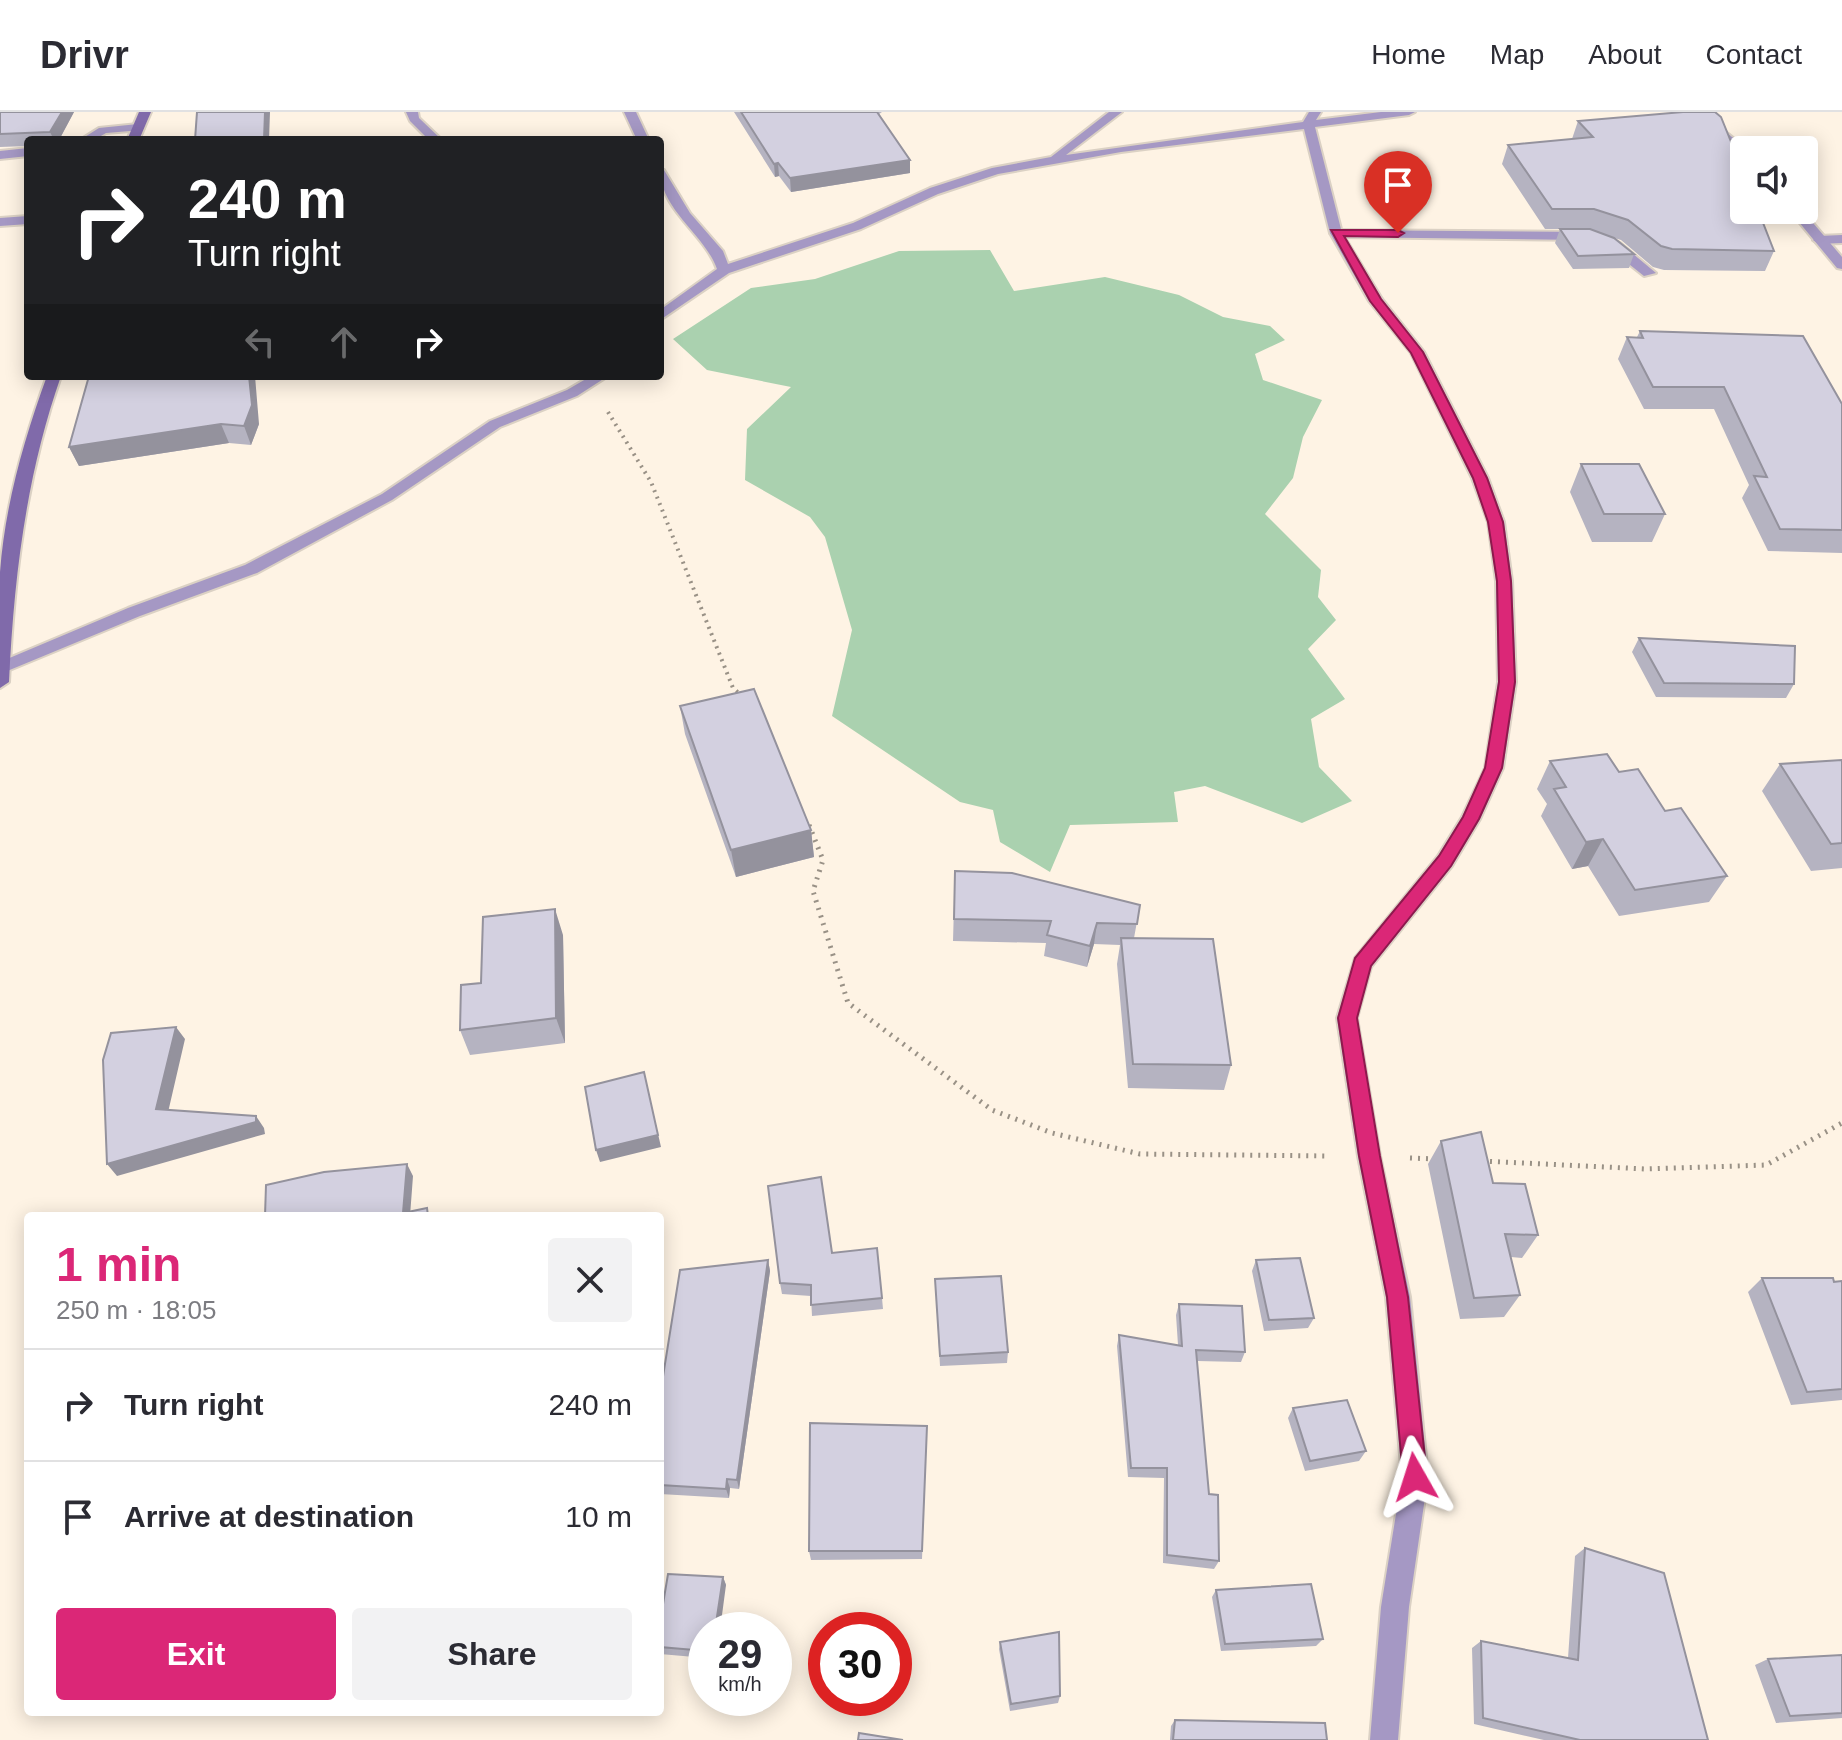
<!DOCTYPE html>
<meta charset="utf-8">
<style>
:root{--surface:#fff;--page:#f2f2f3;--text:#2b2b33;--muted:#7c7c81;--line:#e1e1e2;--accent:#db2777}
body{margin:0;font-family:Arial,sans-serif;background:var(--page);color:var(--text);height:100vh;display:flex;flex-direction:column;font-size:30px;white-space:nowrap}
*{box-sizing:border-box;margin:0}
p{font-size:26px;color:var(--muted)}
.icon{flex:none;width:44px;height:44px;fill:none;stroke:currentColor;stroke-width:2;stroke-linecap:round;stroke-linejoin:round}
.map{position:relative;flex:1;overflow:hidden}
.panel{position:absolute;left:24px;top:1100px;width:640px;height:504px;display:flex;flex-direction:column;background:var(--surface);border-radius:8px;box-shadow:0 4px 20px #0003}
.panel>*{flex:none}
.hud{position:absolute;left:24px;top:24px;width:640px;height:244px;border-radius:8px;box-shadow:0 4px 20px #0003;background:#202124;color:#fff;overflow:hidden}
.buttons{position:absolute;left:1730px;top:24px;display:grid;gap:16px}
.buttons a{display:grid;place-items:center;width:88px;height:88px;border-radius:8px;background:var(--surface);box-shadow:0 4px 20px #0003;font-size:40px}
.speed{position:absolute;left:688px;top:1500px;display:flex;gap:16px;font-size:40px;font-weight:700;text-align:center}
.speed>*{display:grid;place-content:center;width:104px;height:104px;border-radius:50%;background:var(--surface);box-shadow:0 4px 20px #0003;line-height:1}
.speed small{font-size:20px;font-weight:400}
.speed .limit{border:12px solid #d22;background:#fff;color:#111}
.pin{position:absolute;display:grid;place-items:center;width:68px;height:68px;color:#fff;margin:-82px -34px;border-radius:50% 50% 50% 0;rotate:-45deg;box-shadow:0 0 8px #0007}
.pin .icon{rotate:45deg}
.me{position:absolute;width:88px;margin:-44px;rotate:354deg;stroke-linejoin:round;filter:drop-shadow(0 0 6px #0008)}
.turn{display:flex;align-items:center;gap:28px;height:168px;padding:0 32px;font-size:36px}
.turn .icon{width:104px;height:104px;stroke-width:2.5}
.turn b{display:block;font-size:56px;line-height:68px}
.lanes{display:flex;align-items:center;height:76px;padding:0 32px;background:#0003;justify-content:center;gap:40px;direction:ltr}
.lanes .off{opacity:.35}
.round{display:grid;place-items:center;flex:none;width:84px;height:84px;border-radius:8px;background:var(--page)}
.head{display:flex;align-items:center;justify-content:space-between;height:136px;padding:0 32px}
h1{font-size:48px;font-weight:800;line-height:60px;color:var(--accent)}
.action{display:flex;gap:16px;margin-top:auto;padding:16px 32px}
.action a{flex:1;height:92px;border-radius:8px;background:var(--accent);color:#fff;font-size:32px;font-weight:800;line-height:92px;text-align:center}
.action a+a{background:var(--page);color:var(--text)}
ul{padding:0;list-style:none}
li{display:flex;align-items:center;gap:24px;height:112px;padding:0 32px;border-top:2px solid var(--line)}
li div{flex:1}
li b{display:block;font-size:30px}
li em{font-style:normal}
header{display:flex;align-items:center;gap:48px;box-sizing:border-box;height:112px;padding:0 40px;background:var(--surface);border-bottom:2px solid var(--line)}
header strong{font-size:38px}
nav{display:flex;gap:44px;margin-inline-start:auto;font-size:28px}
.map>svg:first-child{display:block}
.green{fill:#aad1af}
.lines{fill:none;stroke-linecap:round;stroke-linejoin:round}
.lane-casing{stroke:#dbd1c4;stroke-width:4}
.street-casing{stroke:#dbd1c4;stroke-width:4}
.secondary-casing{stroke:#dbd1c4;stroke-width:4}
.path-far1{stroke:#999186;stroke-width:4;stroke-dasharray:2 5;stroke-linecap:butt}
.path{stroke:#999186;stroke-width:5;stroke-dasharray:2 6;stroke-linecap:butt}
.lane{fill:#a598c4;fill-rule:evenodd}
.street{fill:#a598c4;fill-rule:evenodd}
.secondary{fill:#806aaa;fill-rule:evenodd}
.wall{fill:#b5b3c1}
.shaded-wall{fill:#94929d}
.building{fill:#d3d0e0;stroke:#94929d;stroke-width:2}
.route{fill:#db2777;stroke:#8e194d;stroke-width:2}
</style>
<header>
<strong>Drivr</strong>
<nav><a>Home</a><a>Map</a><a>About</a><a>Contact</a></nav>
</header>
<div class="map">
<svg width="1842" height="1628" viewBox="0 0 1842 1628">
<rect width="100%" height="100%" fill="#fef3e4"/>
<!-- green -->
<path class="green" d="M990 138 1014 179 1105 165 1179 183 1223 205 1270 214 1285 228 1255 242 1263 268 1322 288 1303 325 1293 366 1265 402 1321 458 1318 485 1336 508 1308 537 1345 587 1311 607 1319 655 1352 689 1302 711 1205 674 1174 680 1178 710 1070 713 1050 760 1000 730 993 698 960 690 832 604 852 518 825 425 810 405 745 368 747 317 791 275 707 258 673 227 751 176 815 167 899 139Z"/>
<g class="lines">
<defs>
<path id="lane" d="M406 0H418L419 6 442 28H429L410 9Z
M1331 118 1587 120 1620 131 1656 161 1644 164 1610 137 1586 128 1336 125 1330 121Z
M1842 123V131L1819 132 1813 128 1819 124Z"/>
<path id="street" d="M624 0H636L649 28H637Z
M1109 0H1122L1066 43 1303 10 1309 0H1321L1316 8 1381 0H1415L1409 3 1315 15 1342 121 1382 187 1424 240 1488 366 1504 410 1512 469 1516 570 1503 656 1480 707 1452 754 1371 855 1357 906 1380 1044 1410 1185 1428 1365 1409 1495 1398 1628H1370L1381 1495 1402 1365 1386 1185 1358 1044 1337 906 1355 846 1438 744 1462 705 1485 656 1498 570 1496 469 1488 410 1472 366 1411 241 1369 189 1330 121 1304 17 1121 40 998 62 938 82 861 117 729 161 660 208V198L717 157C704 121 660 98 660 57L664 58 690 101 723 139 728 152 853 111 930 76 992 56 1051 45Z
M1688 0H1701L1748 38H1744V45Z
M138 12 144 16 142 18 106 21 94 28H80L99 16Z
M28 36V44L0 47V39Z
M1789 98H1802L1842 145V157L1837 156Z
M28 104V112L0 114V106Z
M591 264H608L577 284 500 315 392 388 257 461 140 504 0 562V550L128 496 245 453 382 382 490 309 567 278Z"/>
<path id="secondary" d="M139 0H151L139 28H127Z
M47 264H61C26 364 14 465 9 570L0 576C0 538 0 498 0 460 5 393 24 327 47 264Z"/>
</defs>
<!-- lane casing -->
<use href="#lane" class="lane-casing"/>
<!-- street casing -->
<use href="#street" class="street-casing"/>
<!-- secondary casing -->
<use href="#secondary" class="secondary-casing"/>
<!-- path-far1 -->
<path class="path-far1" d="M608 300 651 370 733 576 741 583"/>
<!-- path -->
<path class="path" d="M809 713 823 748 813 779 848 891 992 998 1052 1021 1140 1042 1328 1044
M1410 1046 1436 1047
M1482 1049 1646 1057 1766 1053 1842 1011"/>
<!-- lane -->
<use href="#lane" class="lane"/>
<!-- street -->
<use href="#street" class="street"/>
<!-- secondary -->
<use href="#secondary" class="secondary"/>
</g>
<!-- wall -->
<path class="wall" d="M0 0H74L59 28H28V34L0 35Z
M734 0H882L879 2 910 48V61L791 80 779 64 775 65Z
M1578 9 1774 139 1765 159 1664 158 1653 155 1621 128 1608 124 1634 142 1629 156 1573 157 1555 131 1560 117H1588H1545L1502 52 1508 33 1572 27Z
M1640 219 1842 292V441L1768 439 1742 386 1749 373 1714 297H1644L1618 247 1627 225H1637Z
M89 264 259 312 251 333 229 331 79 354 69 335Z
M1581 352 1665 402 1652 430H1592L1570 380Z
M1639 526 1794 572 1786 586 1656 585 1632 540Z
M680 594 811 718 814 745 736 765 685 622Z
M1842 648V756L1811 759 1762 679 1780 652Z
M1550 649 1619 660 1665 699 1727 764 1709 790 1619 804 1588 754 1572 757 1541 704 1547 692 1537 677Z
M955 759 1140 793 1134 826 1231 953 1224 978 1128 976 1117 852 1120 833 1094 832 1087 855 1044 844 1046 831 953 829Z
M563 823 565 931 470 943 460 918 481 871Z
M1441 1029 1493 1071 1538 1123 1522 1146 1511 1145 1520 1183 1504 1205 1460 1207 1428 1052Z
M832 1141 882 1186 883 1197 812 1204 811 1184 782 1182 780 1171Z
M768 1148 770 1159 739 1377 730 1376 729 1386 660 1382V1283Z
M1256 1148 1314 1206 1308 1216 1264 1219 1252 1159Z
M1762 1166 1842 1169V1288L1791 1293 1748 1180Z
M935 1167 1008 1240 1007 1251 940 1254Z
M1179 1192 1245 1240 1241 1250 1197 1249 1209 1382 1219 1449 1214 1457 1163 1451 1164 1366 1128 1365 1117 1234 1119 1223 1178 1233 1176 1203Z
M1293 1296 1366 1339 1359 1349 1305 1359 1288 1306Z
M927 1314 922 1447 811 1448 809 1439Z
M1585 1436 1708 1628H1544L1474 1612 1472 1536 1481 1529 1568 1546 1575 1444Z
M723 1465 726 1473 706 1518V1546L660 1542V1510Z
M1216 1478 1323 1527 1316 1534 1221 1539 1212 1485Z
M1000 1530 1060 1584 1058 1591 1010 1599 999 1537Z
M1842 1543V1606L1776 1611 1755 1553 1768 1547Z
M1175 1608 1327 1628H1170L1171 1614Z"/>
<!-- shaded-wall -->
<path class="shaded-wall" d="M62 0H74L59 28H54L50 20Z
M265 0H270L269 28H264Z
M910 48V61L791 80 790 66Z
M778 51 779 64 775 65 774 52Z
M249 264H255L259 312 251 333 244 314Z
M221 312 229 331 79 354 69 335Z
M811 718 814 745 736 765 731 738Z
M1603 727 1588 754 1572 757 1586 730Z
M555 797 563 823 565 931 556 906Z
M1097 811 1094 832 1087 855 1090 834Z
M176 915 185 927 166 1009 156 997Z
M644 960 661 1035 600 1050 596 1038Z
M256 1004 264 1016 265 1022 117 1064 107 1052Z
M407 1052 413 1064 410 1104 403 1101Z
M768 1148 770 1159 739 1377 737 1368Z
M727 1367 730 1376 729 1386 726 1377Z
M723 1465 726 1473 720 1518H715Z"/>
<!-- building -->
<path class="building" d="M0 0H62L50 20 0 22Z
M197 0H265L264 28H195Z
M741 0H877L910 48 790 66 778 51 774 52Z
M1683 0H1715L1721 5 1744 62V98H1758L1774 139 1672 137 1661 134 1628 108 1594 97H1552L1508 33 1593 25 1578 9Z
M1560 117H1590L1614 126 1634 142 1578 144Z
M1640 219 1803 224 1842 292V418L1780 417 1754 364 1767 365 1724 275H1653L1627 225 1643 226Z
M89 264H249L252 293 244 314 221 312 69 335Z
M1581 352H1639L1665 402H1604Z
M1639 526 1795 534 1794 572 1664 571Z
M754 577 811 718 731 738 680 594Z
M1607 642 1619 660 1638 657 1665 699 1681 696 1727 764 1635 778 1603 727 1586 730 1554 677 1566 675 1550 649Z
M1842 648V731L1831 732 1780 652Z
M955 759 1012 761 1140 793 1137 812 1097 811 1090 834 1047 823 1051 809 954 807Z
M555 797 556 906 460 918 461 873 481 871 483 805Z
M1121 826 1213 827 1231 953 1133 952Z
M176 915 156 997 256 1004V1010L107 1052 103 948 111 921Z
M644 960 658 1023 596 1038 585 975Z
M1481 1020 1493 1071 1525 1072 1538 1123 1505 1122 1520 1183 1474 1186 1441 1029Z
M407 1052 403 1101 427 1096 428 1104H265L266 1073 324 1060Z
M821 1065 832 1141 877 1136 882 1186 811 1193V1173L780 1171 768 1074Z
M1300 1146 1314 1206 1269 1208 1256 1148Z
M768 1148 737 1368 727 1367 726 1377 660 1373V1283L680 1158Z
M1001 1164 1008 1240 940 1244 935 1167Z
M1762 1166H1833L1834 1170 1842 1169V1277L1807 1280Z
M1179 1192 1242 1194 1245 1240 1196 1238 1209 1382 1218 1383 1219 1449 1167 1443V1356H1131L1119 1223 1182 1234Z
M1347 1288 1366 1339 1310 1349 1293 1296Z
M810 1311 927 1314 922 1439H809Z
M1585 1436 1664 1461 1708 1628H1580L1483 1606 1481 1529 1578 1548Z
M668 1462 723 1465 715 1518H706V1539L660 1535V1510Z
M1311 1472 1323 1527 1225 1532 1216 1478Z
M1059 1520 1060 1584 1011 1592 1000 1530Z
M1842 1543V1601L1790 1604 1768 1547Z
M1175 1608 1325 1611 1327 1628H1173Z
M859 1621 903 1628H858Z"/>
<!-- route -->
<path class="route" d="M1331 118H1398L1404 121 1398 125 1344 124 1381 187 1423 240 1487 366 1503 410 1511 469 1515 570 1502 656 1479 707 1451 754 1371 854 1357 906 1380 1044 1408 1185 1427 1365 1423 1374 1415 1377 1407 1374 1403 1365 1387 1185 1359 1044 1338 906 1355 846 1439 744 1463 705 1485 656 1499 570 1497 469 1488 410 1473 366 1411 241 1370 189Z"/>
</svg>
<div class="buttons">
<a><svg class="icon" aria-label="sound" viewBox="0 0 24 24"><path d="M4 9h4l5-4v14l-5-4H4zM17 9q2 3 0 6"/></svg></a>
</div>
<div class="speed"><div>29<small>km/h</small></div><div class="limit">30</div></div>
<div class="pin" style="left:1398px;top:121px;background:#d93025"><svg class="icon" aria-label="arrive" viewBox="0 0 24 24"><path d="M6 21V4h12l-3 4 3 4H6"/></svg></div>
<svg class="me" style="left:1415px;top:1365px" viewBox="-20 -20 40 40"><path d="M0-17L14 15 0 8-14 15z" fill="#db2777" stroke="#fff" stroke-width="4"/></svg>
<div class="hud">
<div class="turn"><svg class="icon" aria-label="right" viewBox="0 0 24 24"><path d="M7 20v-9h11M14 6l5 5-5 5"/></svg><div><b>240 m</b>Turn right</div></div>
<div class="lanes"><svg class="icon off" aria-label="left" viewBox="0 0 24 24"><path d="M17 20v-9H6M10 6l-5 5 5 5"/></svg><svg class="icon off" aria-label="ahead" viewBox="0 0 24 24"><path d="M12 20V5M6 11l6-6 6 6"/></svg><svg class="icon" aria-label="right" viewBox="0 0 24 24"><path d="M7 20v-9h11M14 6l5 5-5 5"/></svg></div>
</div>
<section class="panel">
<div class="head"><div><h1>1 min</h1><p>250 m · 18:05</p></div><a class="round"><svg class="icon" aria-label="close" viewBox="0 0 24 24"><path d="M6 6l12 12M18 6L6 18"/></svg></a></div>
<ul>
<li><svg class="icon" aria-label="right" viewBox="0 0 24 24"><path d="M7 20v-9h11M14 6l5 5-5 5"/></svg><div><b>Turn right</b></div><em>240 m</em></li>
<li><svg class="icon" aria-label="arrive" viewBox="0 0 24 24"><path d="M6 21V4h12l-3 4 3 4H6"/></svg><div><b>Arrive at destination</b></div><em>10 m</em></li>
</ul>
<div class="action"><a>Exit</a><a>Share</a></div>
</section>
</div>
